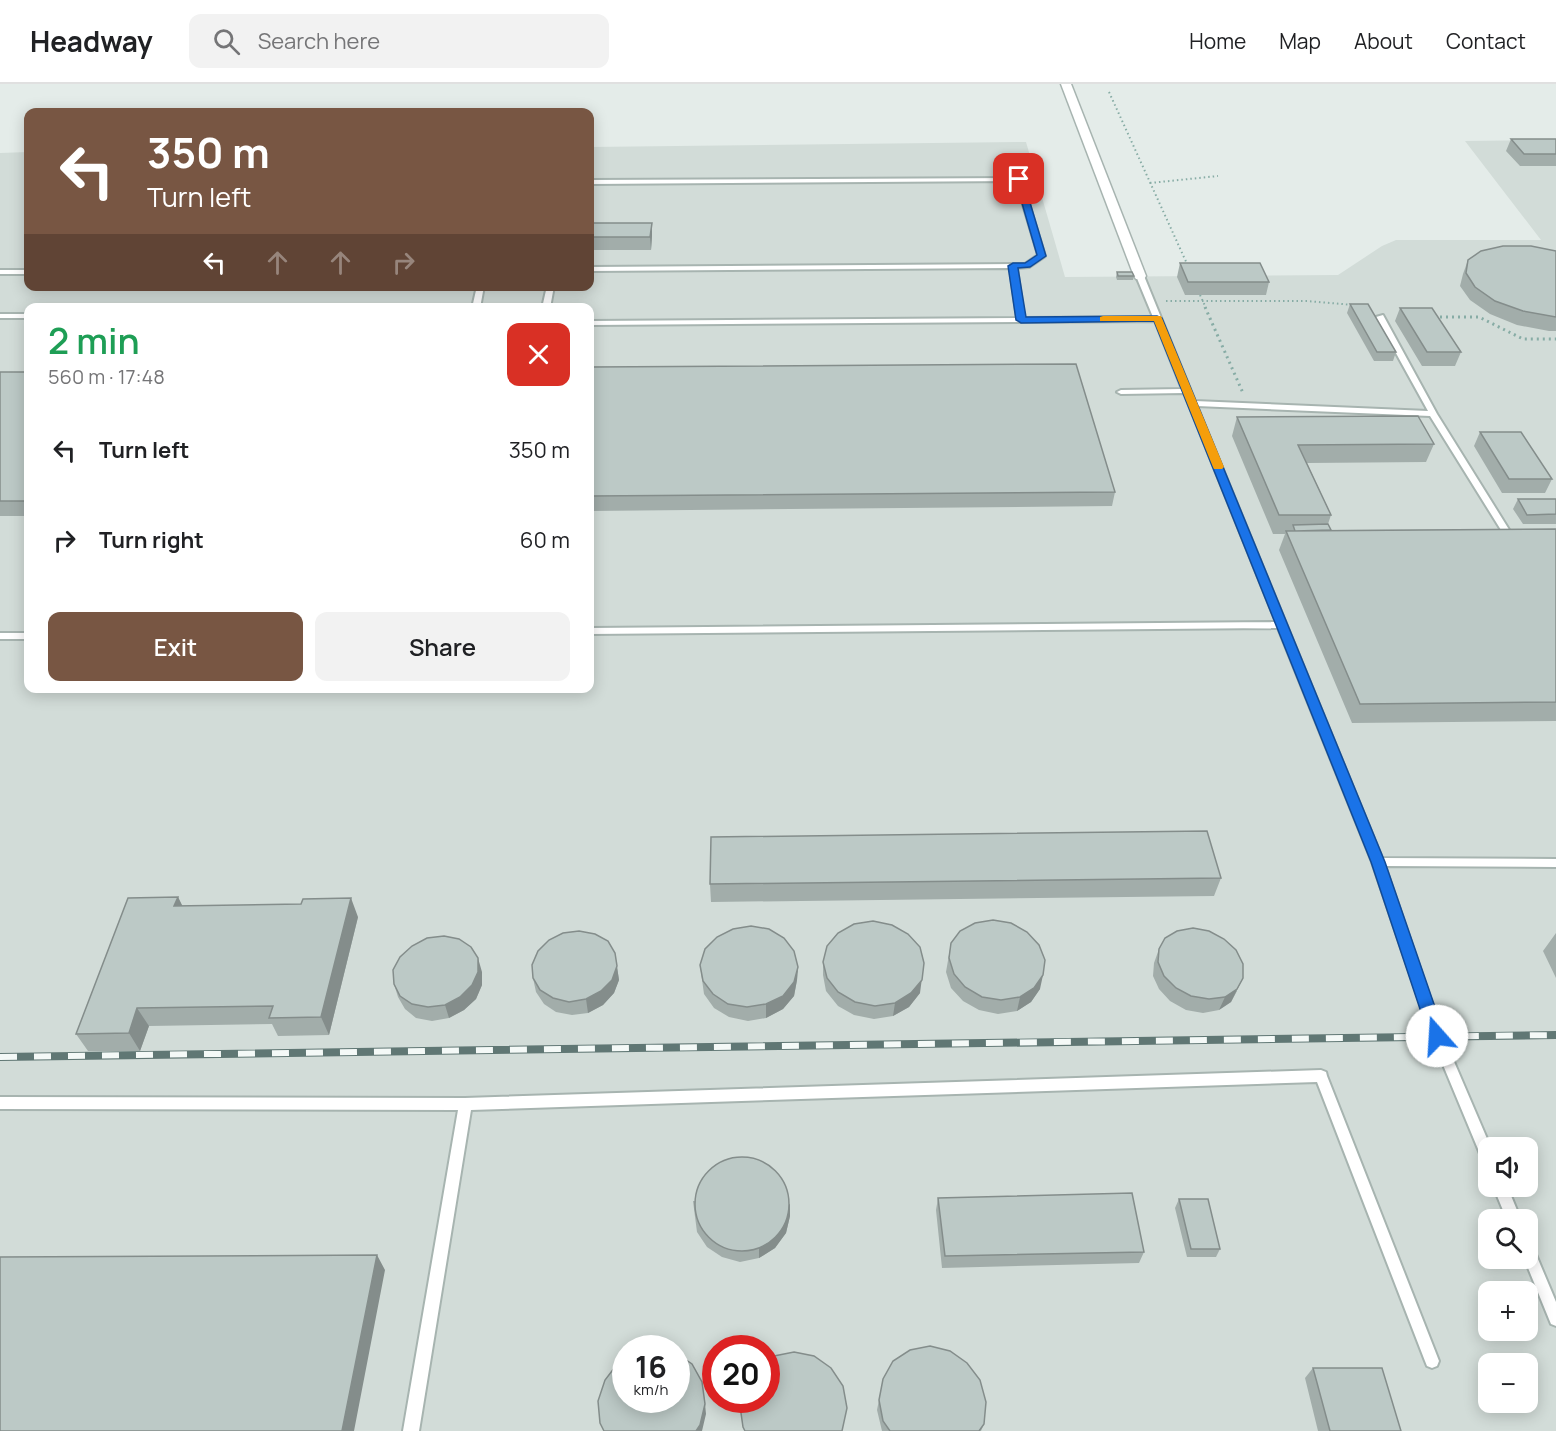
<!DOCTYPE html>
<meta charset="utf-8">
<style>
:root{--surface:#fff;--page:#f2f2f2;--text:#202124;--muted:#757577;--line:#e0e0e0;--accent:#785643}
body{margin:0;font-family:Manrope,sans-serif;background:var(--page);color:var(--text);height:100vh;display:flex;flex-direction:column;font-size:22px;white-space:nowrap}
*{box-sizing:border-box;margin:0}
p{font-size:20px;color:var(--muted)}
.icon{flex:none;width:33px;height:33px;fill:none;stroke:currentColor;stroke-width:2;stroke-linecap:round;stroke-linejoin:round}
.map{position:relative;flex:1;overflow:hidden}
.panel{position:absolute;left:24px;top:219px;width:570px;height:390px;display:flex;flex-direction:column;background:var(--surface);border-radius:12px;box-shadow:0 3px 15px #0003}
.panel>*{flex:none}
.top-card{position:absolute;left:24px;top:24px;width:570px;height:183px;border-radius:12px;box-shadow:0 3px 15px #0003;background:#785643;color:#fff;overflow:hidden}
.buttons{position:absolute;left:1478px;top:1053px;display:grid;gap:12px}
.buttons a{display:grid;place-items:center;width:60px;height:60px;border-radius:12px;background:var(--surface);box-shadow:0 3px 15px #0003;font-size:30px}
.speed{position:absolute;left:612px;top:1251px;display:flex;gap:12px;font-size:30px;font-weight:700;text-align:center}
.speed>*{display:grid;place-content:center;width:78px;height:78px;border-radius:50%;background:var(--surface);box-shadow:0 3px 15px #0003;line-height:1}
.speed small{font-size:15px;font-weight:400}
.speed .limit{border:9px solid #d22;background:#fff;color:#111}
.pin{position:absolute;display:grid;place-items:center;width:51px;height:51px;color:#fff;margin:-26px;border-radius:12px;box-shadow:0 3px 9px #0006}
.me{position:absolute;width:66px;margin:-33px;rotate:341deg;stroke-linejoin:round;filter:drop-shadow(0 0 4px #0008)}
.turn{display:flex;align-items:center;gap:21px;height:126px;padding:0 24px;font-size:27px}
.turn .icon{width:78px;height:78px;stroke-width:2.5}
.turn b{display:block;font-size:42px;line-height:51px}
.lanes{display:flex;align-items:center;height:57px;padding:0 24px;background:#0003;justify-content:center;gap:30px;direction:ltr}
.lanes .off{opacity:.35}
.round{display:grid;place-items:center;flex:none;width:63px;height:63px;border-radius:12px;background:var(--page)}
.summary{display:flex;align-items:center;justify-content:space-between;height:102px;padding:0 24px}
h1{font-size:36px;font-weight:600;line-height:45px;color:#1e9e55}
.cta{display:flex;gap:12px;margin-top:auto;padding:12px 24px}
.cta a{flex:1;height:69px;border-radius:12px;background:var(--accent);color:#fff;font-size:24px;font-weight:600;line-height:69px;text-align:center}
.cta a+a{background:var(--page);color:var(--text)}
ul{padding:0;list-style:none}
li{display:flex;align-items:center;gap:18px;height:90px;padding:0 24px}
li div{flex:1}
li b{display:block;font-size:22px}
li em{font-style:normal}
header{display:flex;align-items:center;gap:36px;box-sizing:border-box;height:84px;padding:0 30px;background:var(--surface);border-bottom:2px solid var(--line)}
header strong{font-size:28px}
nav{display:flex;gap:33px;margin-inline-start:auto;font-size:21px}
.search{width:420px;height:54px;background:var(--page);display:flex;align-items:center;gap:15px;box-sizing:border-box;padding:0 21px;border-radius:12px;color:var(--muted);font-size:22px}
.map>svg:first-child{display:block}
.built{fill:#d2dcd8;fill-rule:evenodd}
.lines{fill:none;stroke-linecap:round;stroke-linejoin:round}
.lane-casing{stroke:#a7b4b0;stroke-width:4}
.street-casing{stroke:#a7b4b0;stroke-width:3}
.path-far1{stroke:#87aca5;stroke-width:2;stroke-dasharray:1.5 3;stroke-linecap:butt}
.path{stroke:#87aca5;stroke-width:3;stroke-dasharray:2 4;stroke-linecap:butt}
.lane{fill:#fff;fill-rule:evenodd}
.street{fill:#fff;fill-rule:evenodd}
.rail-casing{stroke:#607774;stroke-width:8}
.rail{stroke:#f4f9f7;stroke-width:6;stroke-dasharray:17;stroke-linecap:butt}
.wall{fill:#a2adaa}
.shaded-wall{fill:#848d8b}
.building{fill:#bcc9c6;stroke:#848d8b;stroke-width:1.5}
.route{fill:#1a73e8;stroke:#114b97;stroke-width:1.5}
.slow{fill:#f59e0b}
</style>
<header>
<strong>Headway</strong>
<div class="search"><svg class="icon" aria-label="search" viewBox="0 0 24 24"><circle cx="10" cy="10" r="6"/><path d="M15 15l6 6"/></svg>Search here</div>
<nav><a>Home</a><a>Map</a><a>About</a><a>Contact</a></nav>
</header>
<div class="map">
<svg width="1556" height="1347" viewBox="0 0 1556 1347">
<rect width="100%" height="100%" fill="#e4ece9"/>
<!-- built -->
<path class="built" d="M1556 56V1347H0V69L28 68V202H590V63L1026 58 1065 193 1338 191 1382 162 1396 156H1541L1465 57ZM28 224H590V604H28ZM1488 1064H1527V1102H1488ZM1488 1136H1527V1174H1488ZM1488 1208H1527V1246H1488ZM626 1264H676V1316H626ZM716 1264H766V1316H716ZM1488 1280H1527V1318H1488Z"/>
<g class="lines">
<defs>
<path id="lane" d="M1021 94 1045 172 1029 183 1017 184 1024 234 1153 233 1136 192 1140 190 1144 192 1195 317 1428 327 1376 233 1383 231 1437 330 1513 452 1509 455 1506 454 1430 332 1197 322 1382 774 1556 775V783L1385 782 1443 952 1491 1064H1488V1079L1483 1077 1431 952 1372 778 1278 544 590 550V544L1276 538 1184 309 1121 310 1117 308 1121 306 1182 305 1155 237 590 241V237L1017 234 1010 184 590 187V183L1025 180 1038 171 1016 97 590 100V96Z
M0 186H28V190H0Z
M477 202H484L480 224H472Z
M547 202H554L550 224H542Z
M0 230H28V234H0Z
M0 549H28V555H0Z
M1321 986 1326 988 1327 992 1439 1277 1437 1282 1432 1284 1427 1282 1425 1277 1317 998 471 1026 419 1347H403L458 1026 0 1025V1013L465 1014Z
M1493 1102H1507L1521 1136H1507Z
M1527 1159 1532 1161 1556 1218V1242L1551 1240 1524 1174H1527Z"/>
<path id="street" d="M1061 0H1071L1146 192 1144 195H1136L1134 192Z"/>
</defs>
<!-- lane casing -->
<use href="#lane" class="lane-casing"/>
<!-- street casing -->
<use href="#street" class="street-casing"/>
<!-- path-far1 -->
<path class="path-far1" d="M1109 8 1188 182
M1150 99 1218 92
M1200 211 1206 224
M1166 217H1307L1353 221"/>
<!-- path -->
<path class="path" d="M1205 223 1243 309
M1434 233H1479L1523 255H1556"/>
<!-- lane -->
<use href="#lane" class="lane"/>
<!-- street -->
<use href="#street" class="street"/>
<defs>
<path id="rail" d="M0 973 1556 951"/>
</defs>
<!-- rail casing -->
<use href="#rail" class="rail-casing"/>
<!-- rail -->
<use href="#rail" class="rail"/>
</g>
<!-- wall -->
<path class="wall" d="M1511 55H1556V82H1520L1506 67Z
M590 139H652V152L651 166H590Z
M1556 167V247H1549L1517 241 1490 230 1470 216 1460 202 1463 190 1468 176Z
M1180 179 1269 198 1266 211H1185L1177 193Z
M1117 188 1134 192 1133 196H1117L1116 193Z
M485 202H543V205H486Z
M1350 220 1396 268 1393 277H1374L1347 229Z
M1400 224 1461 268 1455 282H1422L1395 237Z
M590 283 1115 408 1112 422 590 427Z
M0 288H28V432H0Z
M1237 333 1434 360 1426 378 1307 379 1331 431 1328 440 1331 446 1556 445V637L1352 639 1279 466 1285 450H1273L1232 352Z
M1480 348 1552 395 1545 409H1502L1474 362Z
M1518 415H1556V440H1523L1513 425Z
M1221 794 1214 812 711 818 710 800Z
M178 813 182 822 358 833 329 951 278 952 272 940 149 942 140 967H88L76 950Z
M1556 849V894L1543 867Z
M951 859 1040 905 1031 918 1017 927 998 930 979 926 963 917 951 904 946 888Z
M1159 865 1237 907 1231 918 1219 926 1203 929 1186 926 1170 917 1159 905 1153 892 1154 879Z
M823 878 920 909 909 923 893 932 874 935 854 931 838 922 826 907 823 891Z
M700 881 798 883 797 896 794 912 783 925 766 934 748 937 729 933 714 924 704 910Z
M617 883 619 896 614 909 603 921 588 929 572 931 556 928 544 920 536 908 533 894Z
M482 888V901L476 915 464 926 449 934 432 937 416 934 405 925 398 913 394 900Z
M938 1114 1144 1168 1139 1179 942 1184 936 1126Z
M1179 1115 1220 1165 1216 1173H1187L1175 1124Z
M693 1117 790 1120V1132L786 1149 775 1164 759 1174 740 1178 722 1173 707 1163 697 1148Z
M1313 1284 1401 1347H1318L1305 1294Z
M883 1295 984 1340 981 1347H882L877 1326Z"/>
<!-- shaded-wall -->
<path class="shaded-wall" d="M652 139V152L651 166 650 153Z
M178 813 187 831 174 822Z
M351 814 358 833 329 951 321 933Z
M615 869 619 896 614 909 603 921 588 929 586 915Z
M478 874 482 888V901L476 915 464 926 449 934 445 921Z
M924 879 920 909 909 923 893 932 895 919Z
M798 883 797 896 794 912 783 925 766 934V920Z
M1043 891 1040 905 1031 918 1017 927 1020 913Z
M1243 894 1231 918 1219 926 1225 913Z
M137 924 149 942 140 967 129 949Z
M790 1120V1132L786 1149 775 1164 759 1174V1163Z
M377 1171 385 1186 354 1347H342Z
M705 1320 706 1330 702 1347H696Z"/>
<!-- building -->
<path class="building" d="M1511 55H1556V70H1524Z
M590 139H652L650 153H590Z
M1503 162H1531L1556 167V233L1523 227 1495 217 1475 203 1466 189 1468 176 1481 167Z
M1180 179H1260L1269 198H1188Z
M1117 188H1132L1134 192H1118Z
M1350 220H1368L1396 268H1377Z
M1400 224H1432L1461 268H1427Z
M1076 280 1115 408 590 412V283Z
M0 288H28V417H0Z
M1418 332 1434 360 1298 361 1331 431H1279L1237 333Z
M1480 348H1521L1552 395H1509Z
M1518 415H1556V430L1527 431Z
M1328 440 1331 446 1295 447 1293 441Z
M1556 445V618L1360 620 1286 447Z
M1207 747 1221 794 710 800 711 753Z
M178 813 174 822 301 820 303 815 351 814 321 933 269 934 273 922 137 924 129 949 76 950 128 814Z
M993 836 1011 839 1027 848 1039 861 1045 876 1043 891 1034 904 1020 913 1001 916 982 913 965 903 954 890 949 874 951 859 960 847 975 839Z
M873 837 892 841 908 850 920 863 924 879 922 896 911 909 895 919 875 922 855 918 838 908 827 894 823 878 827 862 838 849 854 840Z
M751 842 769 845 784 854 794 867 798 883 794 898 783 912 766 920 747 923 728 920 713 910 703 897 700 881 705 865 717 853 733 845Z
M1193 844 1209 847 1224 855 1236 866 1243 880V894L1237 905 1225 913 1209 915 1191 912 1176 904 1164 892 1158 878 1159 865 1165 854 1177 847Z
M579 847 595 850 608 857 615 869 617 882 612 896 601 907 586 915 569 918 553 914 540 906 533 894 532 881 538 867 549 856 563 849Z
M444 852 459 855 471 863 478 874V888L472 901 460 913 445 921 428 923 412 920 400 912 394 900 393 886 400 873 412 862 427 854Z
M695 1120a47 47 0 1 1 94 0a47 47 0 1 1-94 0Z
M1132 1109 1144 1168 945 1172 938 1114Z
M1179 1115H1208L1220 1165H1191Z
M377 1171 342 1347H0V1173Z
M930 1262 950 1267 967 1279 980 1296 986 1318 984 1340 979 1347H890L883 1337 879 1316 883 1295 893 1277 910 1266Z
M794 1268 814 1272 831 1284 843 1302 847 1324 842 1347H745L743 1343 740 1322 741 1316H766V1276L774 1272Z
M676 1269 692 1280 702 1298 705 1320 700 1341 696 1347H604L600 1339 598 1317 605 1296 618 1279 626 1274V1316H676Z
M1313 1284H1382L1401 1347H1330Z"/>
<!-- route -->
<path class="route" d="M1019 93 1023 95 1046 172 1030 183 1018 184 1026 233 1157 232 1162 234 1385 778 1445 952 1443 957 1437 959 1432 957 1429 952 1371 778 1154 237 1021 239 1016 236 1008 182 1013 179H1025L1037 171 1015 95Z"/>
<!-- slow -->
<path class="slow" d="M1103 232H1161L1224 383 1222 385H1214L1213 383 1154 237H1100V233Z"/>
</svg>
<div class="buttons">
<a><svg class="icon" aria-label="sound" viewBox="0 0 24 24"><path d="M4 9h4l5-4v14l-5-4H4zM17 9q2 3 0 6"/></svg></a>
<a><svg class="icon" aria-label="search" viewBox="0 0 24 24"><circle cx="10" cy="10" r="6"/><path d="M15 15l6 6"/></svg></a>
<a>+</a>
<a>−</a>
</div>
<div class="speed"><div>16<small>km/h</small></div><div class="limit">20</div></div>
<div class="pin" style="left:1019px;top:95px;background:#d93025"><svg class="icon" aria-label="arrive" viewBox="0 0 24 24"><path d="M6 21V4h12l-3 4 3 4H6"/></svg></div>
<svg class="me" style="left:1437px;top:952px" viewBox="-20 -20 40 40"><circle r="19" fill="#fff"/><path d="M0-13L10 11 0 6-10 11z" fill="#1a73e8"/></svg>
<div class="top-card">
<div class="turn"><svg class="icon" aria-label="left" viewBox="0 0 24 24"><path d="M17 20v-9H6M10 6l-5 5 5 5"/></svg><div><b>350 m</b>Turn left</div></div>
<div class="lanes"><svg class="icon" aria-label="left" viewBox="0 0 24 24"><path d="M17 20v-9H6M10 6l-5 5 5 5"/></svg><svg class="icon off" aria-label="ahead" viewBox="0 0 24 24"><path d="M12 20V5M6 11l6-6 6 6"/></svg><svg class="icon off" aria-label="ahead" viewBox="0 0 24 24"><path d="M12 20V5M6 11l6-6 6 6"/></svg><svg class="icon off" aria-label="right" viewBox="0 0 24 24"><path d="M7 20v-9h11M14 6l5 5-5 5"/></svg></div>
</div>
<section class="panel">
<div class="summary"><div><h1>2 min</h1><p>560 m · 17:48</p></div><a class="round" style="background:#d93025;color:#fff"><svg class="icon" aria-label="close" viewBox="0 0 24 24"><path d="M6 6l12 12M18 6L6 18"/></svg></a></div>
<ul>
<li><svg class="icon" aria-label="left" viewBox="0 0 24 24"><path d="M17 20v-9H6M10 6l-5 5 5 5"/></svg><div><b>Turn left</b></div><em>350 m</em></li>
<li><svg class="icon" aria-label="right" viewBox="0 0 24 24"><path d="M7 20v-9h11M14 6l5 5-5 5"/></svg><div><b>Turn right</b></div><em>60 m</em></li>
</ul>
<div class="cta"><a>Exit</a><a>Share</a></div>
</section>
</div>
